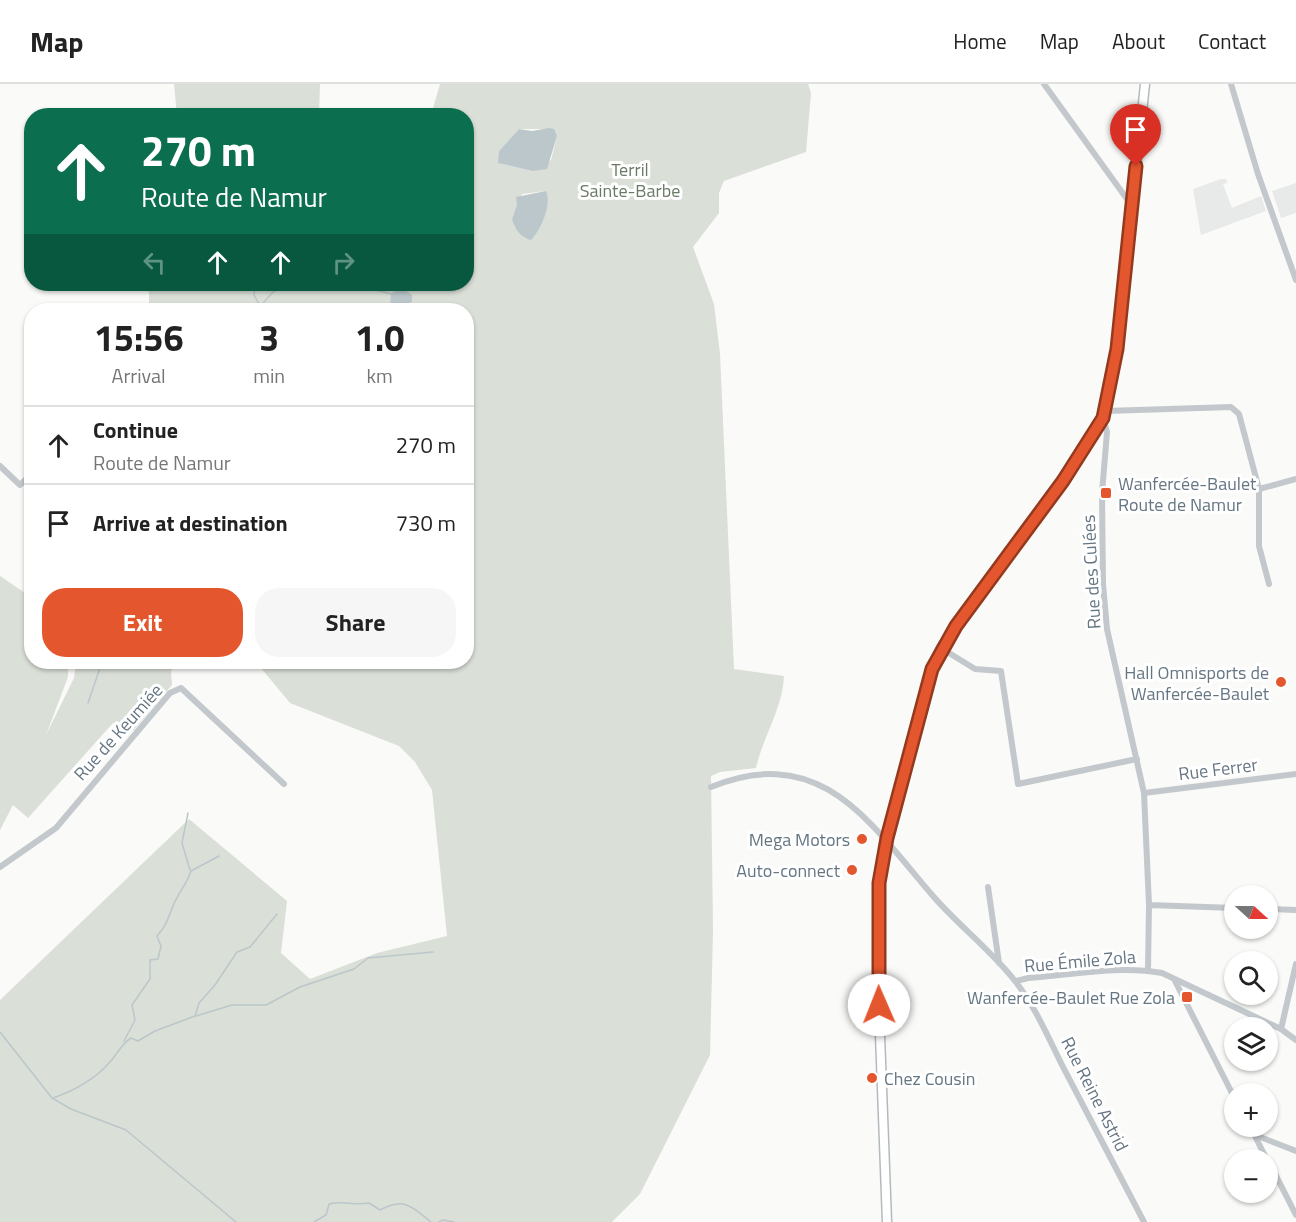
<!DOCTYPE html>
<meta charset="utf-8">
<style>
:root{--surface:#fff;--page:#f6f6f6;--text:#222;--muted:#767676;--line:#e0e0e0;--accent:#e4572e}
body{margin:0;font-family:"Titillium Web",sans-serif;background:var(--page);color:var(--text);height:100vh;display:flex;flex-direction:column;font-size:22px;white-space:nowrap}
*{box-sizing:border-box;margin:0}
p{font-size:20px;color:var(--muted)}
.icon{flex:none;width:33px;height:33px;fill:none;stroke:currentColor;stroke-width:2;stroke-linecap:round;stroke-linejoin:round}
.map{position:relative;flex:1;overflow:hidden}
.sheet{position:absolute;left:24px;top:219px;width:450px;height:366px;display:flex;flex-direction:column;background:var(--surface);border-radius:24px;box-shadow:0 2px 4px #0004}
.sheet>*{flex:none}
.hud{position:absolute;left:24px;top:24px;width:450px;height:183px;border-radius:24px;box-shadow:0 2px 4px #0004;background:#0b6e4f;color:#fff;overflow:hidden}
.needle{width:39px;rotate:111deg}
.fabs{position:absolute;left:1224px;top:801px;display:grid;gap:12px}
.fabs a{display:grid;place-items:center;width:54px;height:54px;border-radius:50%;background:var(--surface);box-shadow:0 2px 4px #0004;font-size:30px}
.pin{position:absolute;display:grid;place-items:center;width:51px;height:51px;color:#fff;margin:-62px -26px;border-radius:50% 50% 50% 0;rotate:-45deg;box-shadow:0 0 6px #0007}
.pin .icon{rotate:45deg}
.me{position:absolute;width:66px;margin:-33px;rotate:359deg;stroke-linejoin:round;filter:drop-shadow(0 0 4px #0008)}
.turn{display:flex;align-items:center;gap:21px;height:126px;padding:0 18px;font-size:27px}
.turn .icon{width:78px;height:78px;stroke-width:2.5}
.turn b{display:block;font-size:42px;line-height:51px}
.lanes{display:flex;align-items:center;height:57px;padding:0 18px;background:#0003;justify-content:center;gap:30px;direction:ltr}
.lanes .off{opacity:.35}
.eta{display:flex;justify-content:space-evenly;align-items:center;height:102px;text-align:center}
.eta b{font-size:36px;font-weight:700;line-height:42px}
.button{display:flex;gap:12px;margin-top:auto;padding:12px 18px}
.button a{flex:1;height:69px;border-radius:24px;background:var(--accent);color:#fff;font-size:24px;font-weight:700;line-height:69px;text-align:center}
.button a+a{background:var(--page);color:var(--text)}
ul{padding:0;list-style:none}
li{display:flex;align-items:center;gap:18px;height:78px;padding:0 18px;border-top:2px solid var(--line)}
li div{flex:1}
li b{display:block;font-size:22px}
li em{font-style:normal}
header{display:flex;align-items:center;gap:36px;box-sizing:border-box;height:84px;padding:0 30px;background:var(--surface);border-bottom:2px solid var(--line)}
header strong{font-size:28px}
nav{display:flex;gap:33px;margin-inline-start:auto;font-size:21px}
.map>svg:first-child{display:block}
.built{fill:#e8e9e9}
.green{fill:#dadfd7;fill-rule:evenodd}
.water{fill:#bbc7cb}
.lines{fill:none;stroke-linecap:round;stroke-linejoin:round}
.stream{stroke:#bbc7cb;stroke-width:1.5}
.secondary-casing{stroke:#b3babf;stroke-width:11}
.minor{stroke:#c3c8cc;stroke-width:6}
.secondary{stroke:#fff;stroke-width:8}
.route-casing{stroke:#94391e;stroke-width:15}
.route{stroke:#e4572e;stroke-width:10}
.poi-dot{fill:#e4572e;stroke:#fff;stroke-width:2}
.labels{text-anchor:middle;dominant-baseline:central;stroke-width:6;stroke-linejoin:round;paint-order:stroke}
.park-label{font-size:18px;fill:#687a64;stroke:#fff}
.poi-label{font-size:18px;fill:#657683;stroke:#fff;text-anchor:end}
.street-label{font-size:18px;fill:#657683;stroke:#fff}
</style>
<header>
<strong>Map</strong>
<nav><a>Home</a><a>Map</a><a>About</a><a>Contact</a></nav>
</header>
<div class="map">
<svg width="1296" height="1138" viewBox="0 0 1296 1138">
<rect width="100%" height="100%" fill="#fafaf8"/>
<!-- built -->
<path class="built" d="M1221 95H1226L1227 99 1223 100 1232 124 1261 112 1266 127 1201 151 1193 105Z
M1296 99V129L1281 134 1272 107Z"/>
<!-- green -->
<path class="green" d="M174 0H320L319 31H177Z
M440 0H808L811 9 806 68 724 97 719 109V129L693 163 714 220 720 270 734 585 784 592C783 623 763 653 756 684L720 688 711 692 713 846 710 971 640 1110 612 1138H0V916L189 735 287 817 281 869 310 895 377 869 447 852 432 706 415 678 399 662 290 619 256 578H466V226H149V208L144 200H466V32L431 31ZM519 45H541L557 52 551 76 532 87 499 79V67ZM546 107 512 135 522 110Z
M0 492 31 513 32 578H68V593L46 651 74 594 76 578H177L171 587 172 601 133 647 113 639 28 734 13 721 0 746Z"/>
<!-- water -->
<path class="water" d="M549 44 554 45 557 52 547 85 532 87 498 79 499 67 519 45 532 47Z
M546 107C552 120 541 146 531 156 520 153 515 145 512 135L517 121 516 113Z
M398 205 405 206 412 211V217L402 226 390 224 391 210Z"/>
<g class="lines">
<!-- stream -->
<path class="stream" d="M255 200 254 211 260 222
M260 223C265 217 270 210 276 206 294 192 369 204 391 210
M88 619 102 578
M188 729 182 759 190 786
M196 932 232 921H266L300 903 354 885 368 874 433 868
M0 948 52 1014 71 1025 126 1046 236 1138
M124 957 135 936 132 921 150 895V876L158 875 161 862 157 852C168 839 167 836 173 822 178 809 187 800 191 787L219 772
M53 1014C73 1007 95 995 109 979 118 970 120 961 131 954L138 957 155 947 195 932 199 919 215 901 237 868 250 863 277 830
M314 1138 326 1131 329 1120C343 1116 354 1122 369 1119L380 1126C405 1113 411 1122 431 1138
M439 1138 443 1136 454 1138"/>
<defs>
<path id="secondary" d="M887 1138 878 897V799L887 754 932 585 941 564 1063 397 1103 335 1117 265 1145 0"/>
</defs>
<!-- secondary casing -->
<use href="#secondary" class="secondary-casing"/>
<!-- minor -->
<path class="minor" d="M1044 0 1132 122
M1231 0 1258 90 1296 196
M1106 327 1231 323 1239 330 1259 405 1296 395
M1103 335 1107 348 1102 409 1103 500 1107 545 1144 709 1149 821 1148 886
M0 382 20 401 32 389
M1259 405V462L1269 500
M941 564 975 585 1001 587 1018 700 1137 675
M711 703C822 658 870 739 933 812 959 842 991 866 1015 897 1035 922 1048 953 1062 981 1089 1033 1117 1086 1144 1138
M1144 709 1296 690
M0 783 56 744 170 609 181 604 284 700
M988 803 999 879
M1149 821 1234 824
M1268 825 1296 826
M1174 895 1234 1013
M1016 897 1028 894C1071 891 1119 881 1162 889L1281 945 1296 956
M1281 945 1296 880
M1250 1042 1267 1076
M1255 1051 1296 1067
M1268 1076 1296 1131"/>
<!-- secondary -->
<use href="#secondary" class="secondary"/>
</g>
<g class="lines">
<defs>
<path id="route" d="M879 921V799L887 754 932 585 956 542 1063 397 1103 334 1117 265 1136 82"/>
</defs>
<!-- route casing -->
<use href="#route" class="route-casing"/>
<!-- route -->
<use href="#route" class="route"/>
</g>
<!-- markers -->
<g class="poi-dot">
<rect x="1100" y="403" width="12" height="12" rx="3"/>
<circle cx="1281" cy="598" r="6"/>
<circle cx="862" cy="755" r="6"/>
<circle cx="852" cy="786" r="6"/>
<rect x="1181" y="907" width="12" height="12" rx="3"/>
<circle cx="872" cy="994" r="6"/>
</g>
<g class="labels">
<!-- park labels -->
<g class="park-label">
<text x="630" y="85">Terril<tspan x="630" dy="21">Sainte-Barbe</tspan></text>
</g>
<!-- poi labels -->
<g class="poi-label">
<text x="1118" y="399" text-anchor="start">Wanfercée-Baulet<tspan x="1118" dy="21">Route de Namur</tspan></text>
<text x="1269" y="588">Hall Omnisports de<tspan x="1269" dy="21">Wanfercée-Baulet</tspan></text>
<text x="850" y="755">Mega Motors</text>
<text x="840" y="786">Auto-connect</text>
<text x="1175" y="913">Wanfercée-Baulet Rue Zola</text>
<text x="884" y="994" text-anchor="start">Chez Cousin</text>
</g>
<!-- street labels -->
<g class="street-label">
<text transform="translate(1091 488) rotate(-93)">Rue des Culées</text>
<text transform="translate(118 648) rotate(-48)">Rue de Keumiée</text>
<text transform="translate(1218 685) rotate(-7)">Rue Ferrer</text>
<text transform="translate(1080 877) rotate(-5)">Rue Émile Zola</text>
<text transform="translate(1095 1010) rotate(63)">Rue Reine Astrid</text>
</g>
</g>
</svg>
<div class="fabs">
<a><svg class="needle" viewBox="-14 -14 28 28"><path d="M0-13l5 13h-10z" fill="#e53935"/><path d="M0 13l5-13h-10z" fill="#767676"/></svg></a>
<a><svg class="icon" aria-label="search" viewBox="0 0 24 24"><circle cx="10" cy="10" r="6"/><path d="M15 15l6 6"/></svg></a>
<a><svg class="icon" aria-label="layers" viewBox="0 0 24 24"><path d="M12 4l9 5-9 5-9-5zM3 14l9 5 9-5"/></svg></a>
<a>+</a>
<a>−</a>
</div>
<div class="pin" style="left:1136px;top:82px;background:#d93025"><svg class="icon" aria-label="arrive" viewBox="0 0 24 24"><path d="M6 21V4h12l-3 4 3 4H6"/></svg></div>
<svg class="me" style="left:879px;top:921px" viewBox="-20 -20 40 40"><circle r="19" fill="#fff"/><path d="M0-13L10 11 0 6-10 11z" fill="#e4572e"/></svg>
<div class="hud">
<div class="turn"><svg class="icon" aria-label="ahead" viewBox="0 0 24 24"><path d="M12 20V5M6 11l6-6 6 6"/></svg><div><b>270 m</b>Route de Namur</div></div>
<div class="lanes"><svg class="icon off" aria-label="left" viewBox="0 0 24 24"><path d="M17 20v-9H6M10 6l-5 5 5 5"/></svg><svg class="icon" aria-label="ahead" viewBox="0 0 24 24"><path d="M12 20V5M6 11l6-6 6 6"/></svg><svg class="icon" aria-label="ahead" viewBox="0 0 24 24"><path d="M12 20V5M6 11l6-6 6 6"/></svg><svg class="icon off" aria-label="right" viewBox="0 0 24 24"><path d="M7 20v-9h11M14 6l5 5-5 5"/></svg></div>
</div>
<section class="sheet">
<div class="eta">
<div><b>15:56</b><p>Arrival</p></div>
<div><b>3</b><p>min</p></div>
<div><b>1.0</b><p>km</p></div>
</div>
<ul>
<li><svg class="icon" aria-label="ahead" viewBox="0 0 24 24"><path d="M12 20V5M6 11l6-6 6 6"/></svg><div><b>Continue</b><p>Route de Namur</p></div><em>270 m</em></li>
<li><svg class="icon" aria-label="arrive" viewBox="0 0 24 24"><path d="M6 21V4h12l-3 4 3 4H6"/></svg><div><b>Arrive at destination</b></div><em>730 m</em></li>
</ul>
<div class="button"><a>Exit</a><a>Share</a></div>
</section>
</div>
